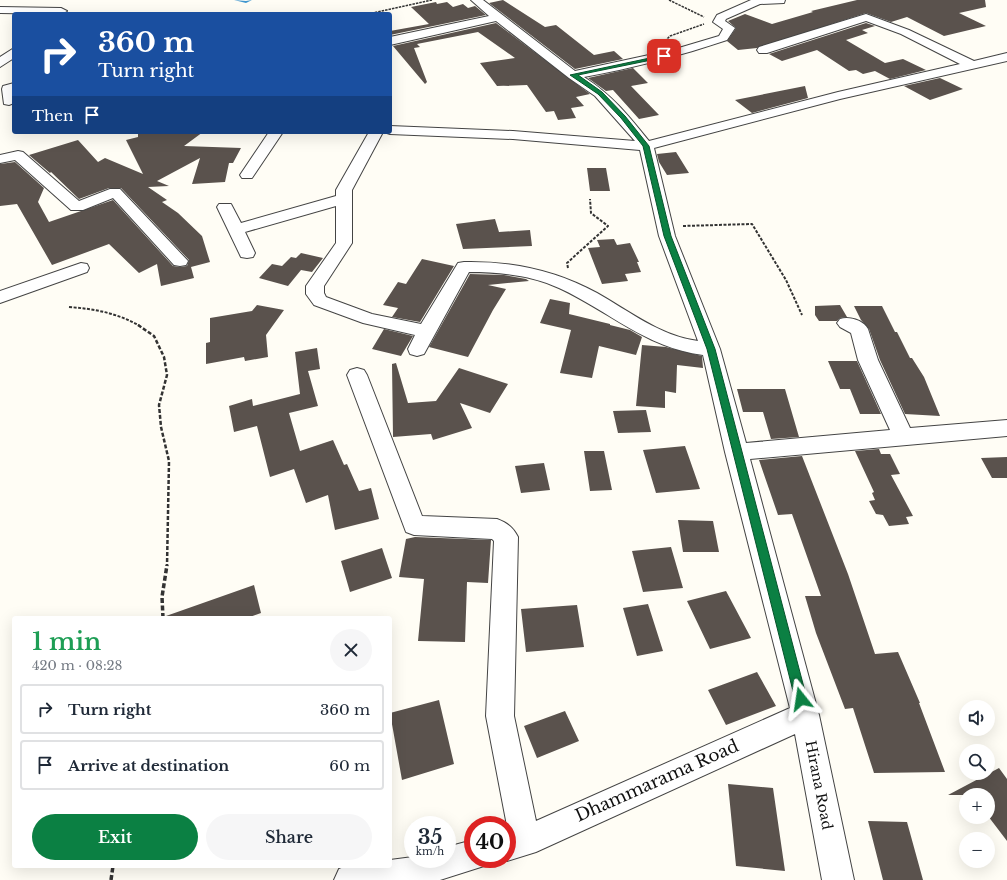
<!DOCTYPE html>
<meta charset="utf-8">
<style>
:root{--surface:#fff;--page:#f6f6f7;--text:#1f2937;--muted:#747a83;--line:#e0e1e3;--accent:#0b8043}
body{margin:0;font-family:"Libre Baskerville",serif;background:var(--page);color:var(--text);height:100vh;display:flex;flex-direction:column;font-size:15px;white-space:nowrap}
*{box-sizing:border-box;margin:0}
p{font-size:13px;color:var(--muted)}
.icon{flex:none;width:22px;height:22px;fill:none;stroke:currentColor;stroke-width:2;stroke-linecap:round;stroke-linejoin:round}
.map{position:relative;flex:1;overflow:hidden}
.sheet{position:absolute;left:12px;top:616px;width:380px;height:252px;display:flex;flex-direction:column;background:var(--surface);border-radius:4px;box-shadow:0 4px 16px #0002}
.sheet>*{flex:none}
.banner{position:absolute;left:12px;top:12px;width:380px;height:122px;border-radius:4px;box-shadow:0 4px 16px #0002;background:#1a4fa0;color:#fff;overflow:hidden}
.buttons{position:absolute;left:959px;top:700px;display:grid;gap:8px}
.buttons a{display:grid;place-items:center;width:36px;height:36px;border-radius:50%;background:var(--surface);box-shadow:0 4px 16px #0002;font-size:20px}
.speed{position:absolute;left:404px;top:816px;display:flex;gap:8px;font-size:20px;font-weight:700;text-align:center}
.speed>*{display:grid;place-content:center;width:52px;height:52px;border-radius:50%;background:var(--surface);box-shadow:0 4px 16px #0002;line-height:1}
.speed small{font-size:10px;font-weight:400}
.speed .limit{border:6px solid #d22;background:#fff;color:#111}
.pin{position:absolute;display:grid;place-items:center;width:34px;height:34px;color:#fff;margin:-17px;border-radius:8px;box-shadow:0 2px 6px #0006}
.me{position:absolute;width:44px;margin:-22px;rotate:345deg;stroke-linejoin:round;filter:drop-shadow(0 0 3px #0008)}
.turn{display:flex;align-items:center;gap:14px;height:84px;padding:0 20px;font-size:18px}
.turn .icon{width:52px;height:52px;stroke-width:2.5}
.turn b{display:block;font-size:28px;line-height:34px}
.then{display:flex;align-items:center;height:38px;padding:0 20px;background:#0003;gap:8px;font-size:15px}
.round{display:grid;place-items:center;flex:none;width:42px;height:42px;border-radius:21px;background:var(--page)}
.head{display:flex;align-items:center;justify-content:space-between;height:68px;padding:0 20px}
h1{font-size:24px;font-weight:600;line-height:30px;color:#1e9e55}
.action{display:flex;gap:8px;margin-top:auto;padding:8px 20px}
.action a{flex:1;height:46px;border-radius:24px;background:var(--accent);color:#fff;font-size:16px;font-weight:600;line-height:46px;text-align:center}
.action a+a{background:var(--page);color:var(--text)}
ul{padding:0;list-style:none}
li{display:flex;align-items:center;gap:12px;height:50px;margin:0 8px 6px;padding:0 12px;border:2px solid var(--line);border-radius:4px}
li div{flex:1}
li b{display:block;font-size:15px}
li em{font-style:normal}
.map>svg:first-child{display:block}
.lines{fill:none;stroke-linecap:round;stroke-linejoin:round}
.stream{fill:#3f96cf;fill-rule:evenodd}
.building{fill:#5a524d}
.minor-casing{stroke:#444;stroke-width:2}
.path-far3{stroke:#333;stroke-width:1.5;stroke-dasharray:2.5 1;stroke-linecap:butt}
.path-far2{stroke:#333;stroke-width:2;stroke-dasharray:3 1.5;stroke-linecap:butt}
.path-far1{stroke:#333;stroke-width:2.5;stroke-dasharray:4 2;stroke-linecap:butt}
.path{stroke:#333;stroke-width:3.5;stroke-dasharray:5 2.5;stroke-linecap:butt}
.minor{fill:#fff;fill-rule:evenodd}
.route{fill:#0b8043;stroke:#07532c}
.labels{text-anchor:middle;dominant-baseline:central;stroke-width:4;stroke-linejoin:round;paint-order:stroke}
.street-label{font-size:14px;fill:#111;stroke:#fff}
.near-street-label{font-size:17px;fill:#111;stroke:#fff}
</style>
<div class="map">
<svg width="1007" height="880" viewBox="0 0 1007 880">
<rect width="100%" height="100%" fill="#fffdf5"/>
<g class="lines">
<!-- stream -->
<path class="stream" d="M234 0 246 1 252 0 246 3Z"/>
</g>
<!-- building -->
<path class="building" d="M503 0 545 27 556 25 594 55 614 51 623 59 575 69 489 3Z
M857 0H985L986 7 959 13 986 26 944 36 907 17 891 22 866 13 757 48 738 50 727 41 736 28 728 21 745 14 772 24 813 12 811 11Z
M436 2 437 4 447 2 453 7 463 4 468 8 475 6 486 15 390 35V31L429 24 411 7Z
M496 23 590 94 576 97 584 106 571 108 576 118 558 120 554 111 546 112 527 85 497 86 480 63 515 58 478 32 417 44 420 47 414 48 427 82 425 84 393 46Z
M866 23 875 26 862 30 868 33 846 40 885 63 903 59 926 70 890 79 875 71 863 74 856 70 849 71 817 50 782 61 769 54Z
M633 68 648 83 631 86 659 115 639 119 613 90 606 91 588 78Z
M940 78 963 89 930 100 904 86Z
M805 86 808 98 752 113 735 100Z
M138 132H203L184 146 241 148 233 163H229L225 182 192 184 200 158 157 181 169 186 148 187 167 200 162 202 178 213 202 236 210 262 191 267 194 278 161 286 157 264 139 273 109 244 52 265 17 204 0 206V164L15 162 44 188 38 202 49 222 113 200 173 266 180 267 187 266 189 260 121 188H109L79 199 51 172 50 173 29 155 78 140 98 162 105 158 143 174 126 140 138 137Z
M676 152 689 173 667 175 659 162 657 154Z
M587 168H606L610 191H590Z
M495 219 499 232 530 230 532 246 463 249 456 224Z
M614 239 617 245 630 243 639 262H637L641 272 625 274 628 281 602 284 588 248 600 247 597 240Z
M301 253 323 258 312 272 301 270 288 286 259 278 272 264 282 266 291 257 296 258Z
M422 259 454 266 420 322 392 317 398 308 383 305 398 282 406 284Z
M470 274 504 275 526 279 529 281 488 285 506 289 493 310 468 357 429 347Z
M550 299 570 303 569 314 610 324V325L630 330 642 337 636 355 599 346 592 378 560 373 571 330 540 323Z
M257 305 284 310 266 335 268 357 245 361 244 357 206 364V343L210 342V318L252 311Z
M840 305 847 317 840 318 837 321H819L815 315V306Z
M854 306H882L895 332H897L910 358H912L924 377 940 416 905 414 880 360 869 329 861 320Z
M384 329 413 336 401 356 372 349Z
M642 345 666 347 702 356 703 368 677 365 676 393 665 391V408L636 406Z
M317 348 320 369 308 371 318 406 289 413 300 451 333 440 344 465 347 464 359 491 371 488 379 519 335 530 328 495 306 503 294 469 270 477 257 426 234 432 229 406 252 399 253 406 300 394 295 352Z
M828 361H857L881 414H860L850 389H840Z
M396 363 408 403 436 401 459 368 508 384 490 413 460 403 472 428 433 440 431 434 393 437 392 364Z
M737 389H785L799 437 771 439 763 412H743Z
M646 410 651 432 618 433 613 411Z
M685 446 700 489 656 493 643 450Z
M879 449 881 454H890L900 474 891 475 913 516 906 517 909 524 889 526 883 515 876 514 869 501 875 500 872 493 874 492 855 451Z
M584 451H604L612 490 590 491Z
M802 456 848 574 875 654 898 652 920 703H919L945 772 874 773 853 708 845 709 816 633 805 596H821L792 514 778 515 759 460Z
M1007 457V478H992L981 458Z
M544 463 550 490 521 493 515 466Z
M678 520 713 521 719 552H683Z
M415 537 491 540 488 583 467 582 465 642 418 641 424 579 399 577 406 539Z
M671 547 683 588 643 592 632 551Z
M382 548 392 578 350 592 341 561Z
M254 585 261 613 247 618H166V616Z
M726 591 751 638 710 649 687 601Z
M648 604 663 651 637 656 623 608Z
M577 605 584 647 526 652 521 609Z
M757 672 776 706 726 725 708 690Z
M439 700 454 764 402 780 390 713Z
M565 711 579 741 537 758 524 726Z
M999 768 1007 779V841L988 816V795H948Z
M728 784 773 788 785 871 736 866Z
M868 821 907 822 923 880H883Z"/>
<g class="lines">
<defs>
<path id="minor" d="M471 0H483L575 71 672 50 719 36 723 29 713 22 717 15 751 0H785L784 3 760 4 726 19 725 21 735 28 727 40C680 56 633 68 584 77 612 95 628 115 649 141L838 92 960 64 901 34 866 21 767 53H759L757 50 759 47 866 14 909 30 974 61 1007 53V61L840 99 654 148 675 236 720 349 746 443 890 430 858 360 851 333 840 327 837 323 840 319C849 316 863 320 868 329L878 360 910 428 1007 420V436L750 459 819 715 854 880H822L795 734 536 852 507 861 502 859H507L508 831 486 716 494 541 492 539 414 535 406 532 347 375 350 370 357 368 364 370 367 375 422 516 497 519C507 523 513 527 518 537L514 716 536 821 790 708 725 452 703 355C644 347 611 312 559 288 531 275 500 272 469 272L424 354 417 356 410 354 408 349 415 335 363 323 314 305 306 294V286L336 243V206L245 232 255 253 253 257 247 258 241 257 217 207 219 204H231L241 223 336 196V190L369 132H383L352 190V243L324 286V293L326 297 372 314 421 324 458 263 464 262C512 261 555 270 597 293 629 311 660 336 698 341L659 236 640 150 513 139 390 134 384 132H390V126L513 131 635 141 595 96 569 78 496 21 390 45V37L489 16Z
M0 7 61 8 67 11 62 14 0 13Z
M14 48V58L0 67V57Z
M14 83V103L9 105 4 104 2 89 3 86Z
M269 132H283L252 178H242L240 175Z
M18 151 23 152 79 201 110 189H120L188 261 186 265 180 266 174 265 113 198 83 210H71L15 160 0 163V155Z
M81 263 87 264 89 268 87 272 0 303V291Z
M473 840V859H487L484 866 440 880H334L339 869 346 866H390V860L413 857V859H447V847Z"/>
</defs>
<!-- minor casing -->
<use href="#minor" class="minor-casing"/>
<!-- path-far3 -->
<path class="path-far3" d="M669 0 704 17
M368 14 432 0
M665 41 670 36 704 24"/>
<!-- path-far2 -->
<path class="path-far2" d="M683 226 752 224 786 280 802 315
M568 268 567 263 608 226 591 213 590 199
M69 307C95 309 117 313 140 326"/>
<!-- path-far1 -->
<path class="path-far1" d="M138 325 154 336 164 357 167 375 159 405 161 427 169 461 167 566"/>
<!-- path -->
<path class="path" d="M163 618 162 597 167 565
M111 880 113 866"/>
<!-- minor -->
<use href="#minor" class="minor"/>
</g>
<!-- route -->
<path class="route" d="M664 55 666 57 578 75 602 92 625 116 649 146 671 236 715 349 807 699 805 704 801 705 797 704 795 699 707 349 664 236 643 146 621 118 598 94 570 75Z"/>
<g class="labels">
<!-- street labels -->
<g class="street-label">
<text transform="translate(819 785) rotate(79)">Hirana Road</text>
</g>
<!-- near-street labels -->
<g class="near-street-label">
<text transform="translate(657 781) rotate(-24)">Dhammarama Road</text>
</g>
</g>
</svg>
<div class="buttons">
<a><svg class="icon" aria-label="sound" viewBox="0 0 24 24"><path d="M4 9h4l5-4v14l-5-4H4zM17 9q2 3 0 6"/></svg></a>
<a><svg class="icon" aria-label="search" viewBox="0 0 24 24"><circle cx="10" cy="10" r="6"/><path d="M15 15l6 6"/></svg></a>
<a>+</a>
<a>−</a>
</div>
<div class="speed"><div>35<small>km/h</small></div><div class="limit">40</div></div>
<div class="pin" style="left:664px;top:56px;background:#d93025"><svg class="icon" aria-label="arrive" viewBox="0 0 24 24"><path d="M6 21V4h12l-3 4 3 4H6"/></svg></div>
<svg class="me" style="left:801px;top:699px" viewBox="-20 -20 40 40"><path d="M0-17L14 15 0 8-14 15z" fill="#0b8043" stroke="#fff" stroke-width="4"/></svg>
<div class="banner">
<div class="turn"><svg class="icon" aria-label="right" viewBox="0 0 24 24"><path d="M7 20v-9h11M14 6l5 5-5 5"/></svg><div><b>360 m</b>Turn right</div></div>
<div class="then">Then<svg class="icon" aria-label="arrive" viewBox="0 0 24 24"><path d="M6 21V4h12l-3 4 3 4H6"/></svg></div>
</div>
<section class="sheet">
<div class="head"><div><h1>1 min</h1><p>420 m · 08:28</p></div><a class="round"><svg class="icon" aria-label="close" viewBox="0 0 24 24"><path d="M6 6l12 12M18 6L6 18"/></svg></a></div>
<ul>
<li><svg class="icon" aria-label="right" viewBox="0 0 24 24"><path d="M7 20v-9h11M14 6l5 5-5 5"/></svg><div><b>Turn right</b></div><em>360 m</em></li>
<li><svg class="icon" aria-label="arrive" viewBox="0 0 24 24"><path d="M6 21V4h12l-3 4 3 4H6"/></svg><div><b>Arrive at destination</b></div><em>60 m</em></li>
</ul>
<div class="action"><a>Exit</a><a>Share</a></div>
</section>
</div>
